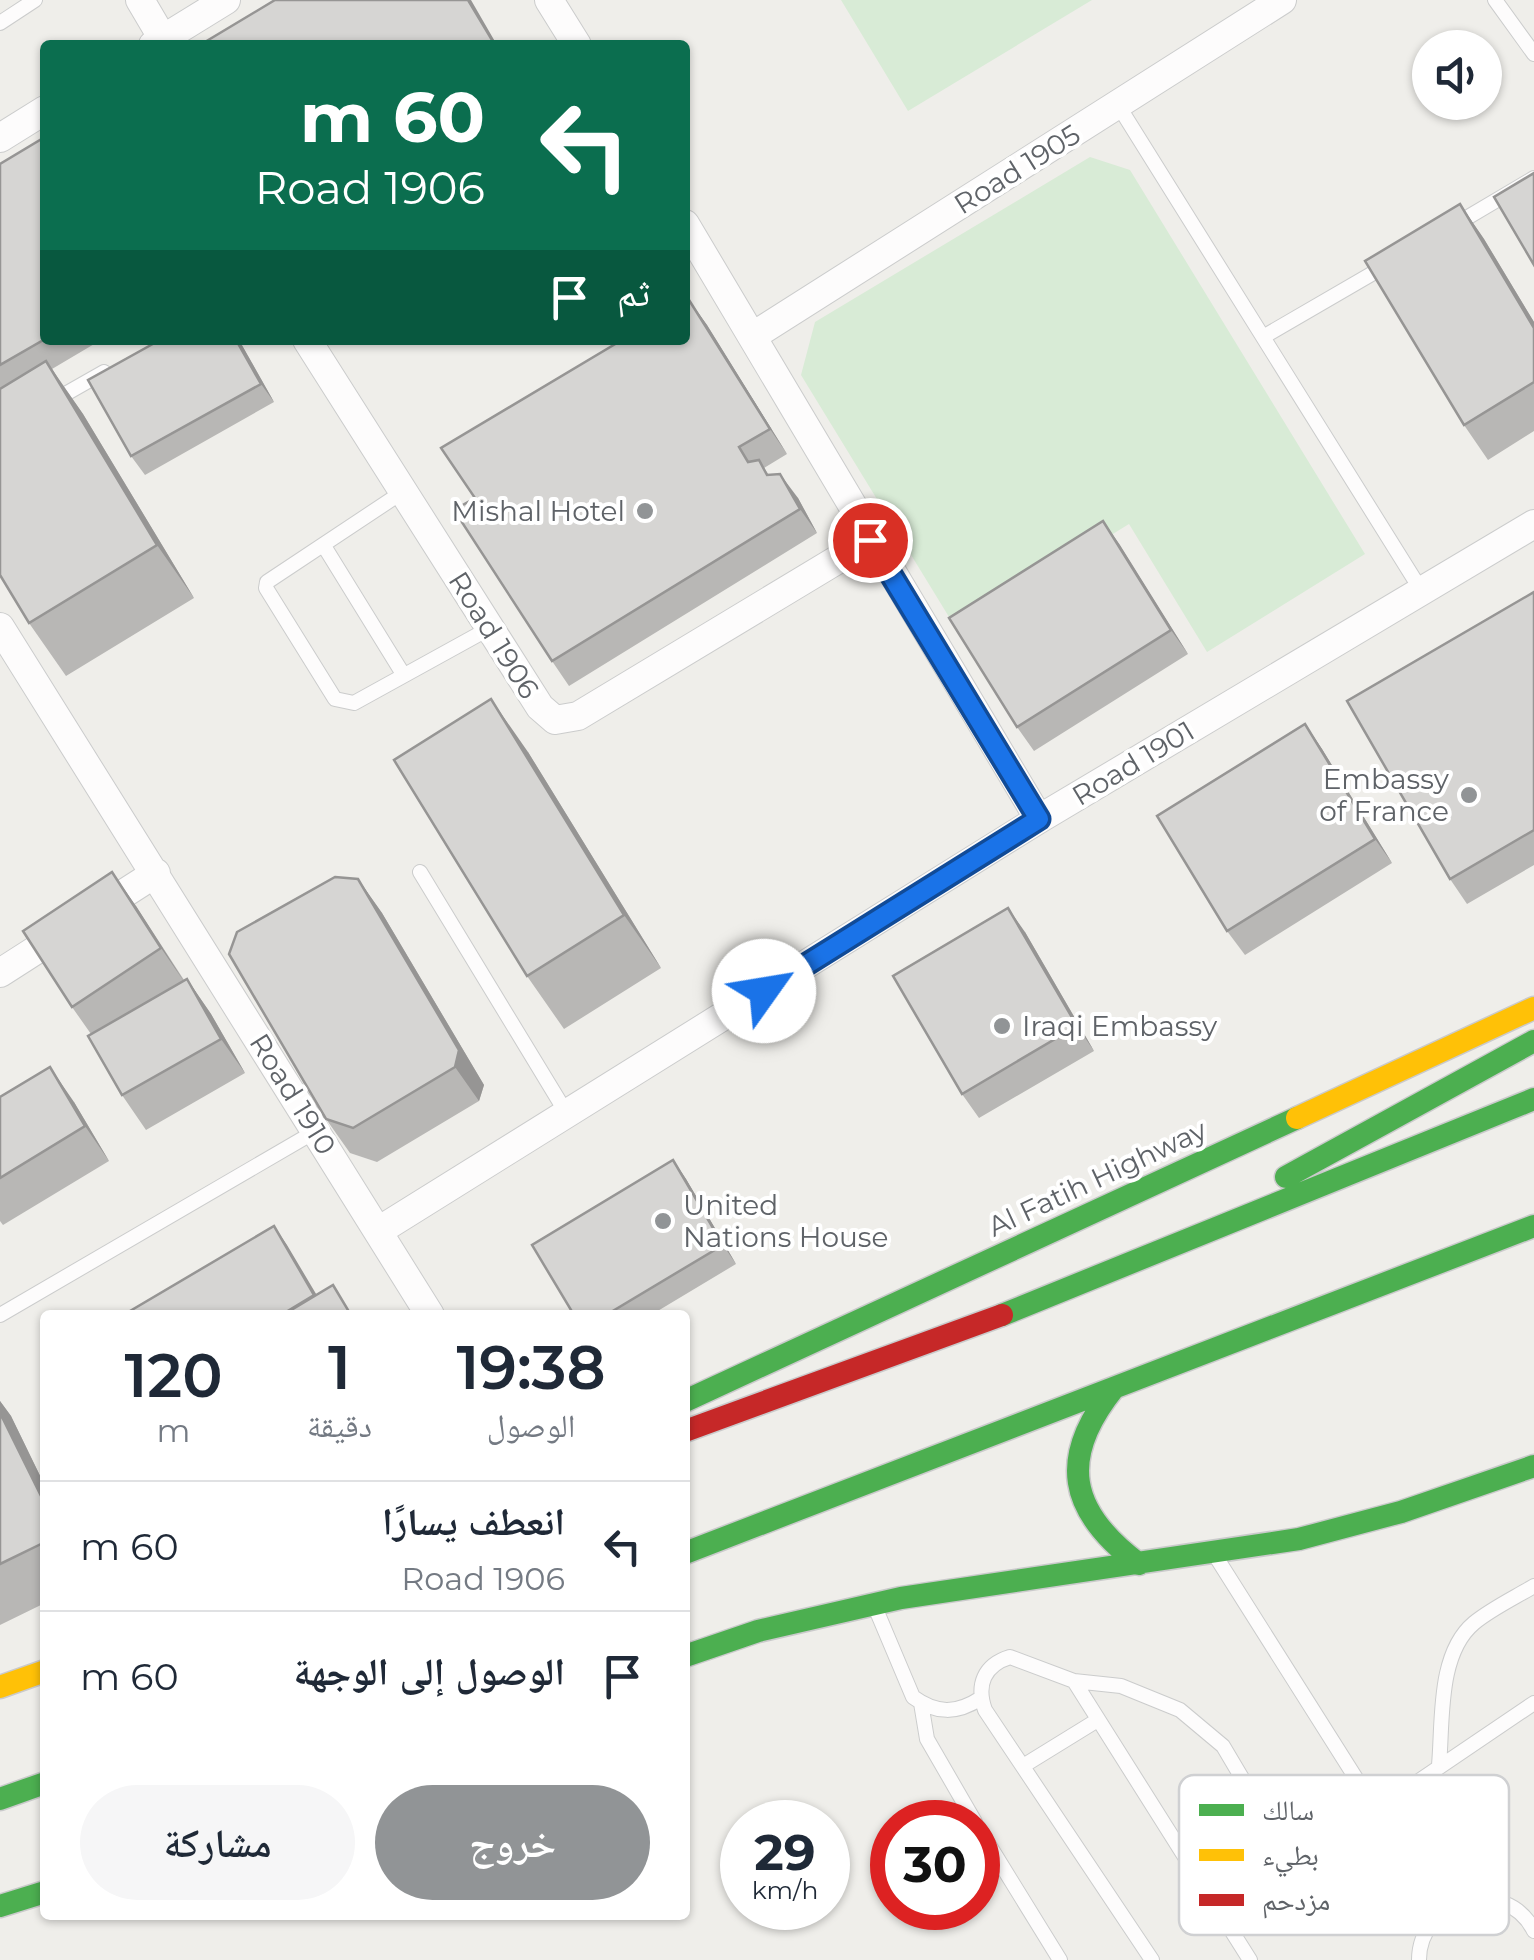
<!DOCTYPE html>
<html lang="ar">
<meta charset="utf-8">
<style>
:root{--surface:#fff;--page:#f6f6f7;--text:#1f2937;--muted:#747a83;--line:#e0e1e3;--accent:#919496}
body{margin:0;font-family:Montserrat,"Noto Naskh Arabic",sans-serif;background:var(--page);color:var(--text);direction:rtl;height:100vh;display:flex;flex-direction:column;font-size:38px;white-space:nowrap}
*{box-sizing:border-box;margin:0}
p{font-size:32px;color:var(--muted)}
.icon{flex:none;width:55px;height:55px;fill:none;stroke:currentColor;stroke-width:2;stroke-linecap:round;stroke-linejoin:round}
.map{position:relative;flex:1;overflow:hidden;direction:ltr}
.drawer{position:absolute;left:40px;top:1310px;width:650px;height:610px;display:flex;flex-direction:column;background:var(--surface);border-radius:10px;box-shadow:0 2px 8px #0004;direction:rtl}
.drawer>*{flex:none}
.banner{position:absolute;left:40px;top:40px;width:650px;height:305px;border-radius:10px;box-shadow:0 2px 8px #0004;direction:rtl;background:#0b6e4f;color:#fff;overflow:hidden}
.tools{position:absolute;left:1412px;top:30px;display:grid;gap:20px}
.tools a{display:grid;place-items:center;width:90px;height:90px;border-radius:50%;background:var(--surface);box-shadow:0 2px 8px #0004;font-size:50px}
.speed{position:absolute;left:720px;top:1800px;display:flex;gap:20px;font-size:50px;font-weight:700;text-align:center}
.speed>*{display:grid;place-content:center;width:130px;height:130px;border-radius:50%;background:var(--surface);box-shadow:0 2px 8px #0004;line-height:1}
.speed small{font-size:25px;font-weight:400}
.speed .limit{border:15px solid #d22;background:#fff;color:#111}
.pin{position:absolute;display:grid;place-items:center;width:85px;height:85px;color:#fff;margin:-42px;border:5px solid #fff;border-radius:50%;box-shadow:0 2px 10px #0007}
.me{position:absolute;width:110px;margin:-55px;rotate:58deg;stroke-linejoin:round;filter:drop-shadow(0 0 8px #0008)}
.turn{display:flex;align-items:center;gap:35px;height:210px;padding:0 40px;font-size:45px}
.turn .icon{width:130px;height:130px;stroke-width:2.5}
.turn b{display:block;font-size:70px;line-height:85px}
.then{display:flex;align-items:center;height:95px;padding:0 40px;background:#0003;gap:20px;font-size:38px}
.eta{display:flex;justify-content:space-evenly;align-items:center;height:170px;text-align:center}
.eta b{font-size:60px;font-weight:600;line-height:70px}
.action{display:flex;gap:20px;margin-top:auto;padding:20px 40px}
.action a{flex:1;height:115px;border-radius:60px;background:var(--accent);color:#fff;font-size:40px;font-weight:600;line-height:115px;text-align:center}
.action a+a{background:var(--page);color:var(--text)}
ul{padding:0;list-style:none}
li{display:flex;align-items:center;gap:30px;height:130px;padding:0 40px;border-top:2px solid var(--line)}
li div{flex:1}
li b{display:block;font-size:38px}
li em{font-style:normal}
.map>svg:first-child{display:block}
.green{fill:#d8ebd6}
.lines{fill:none;stroke-linecap:round;stroke-linejoin:round}
.lane-casing{stroke:#cbcccc;stroke-width:16}
.street-casing{stroke:#cbcccc;stroke-width:30}
.fast-casing{stroke:#cacacb;stroke-width:25}
.slow-casing{stroke:#cacacb;stroke-width:25}
.jam-casing{stroke:#cacacb;stroke-width:25}
.lane{stroke:#fdfcfc;stroke-width:14}
.street{stroke:#fdfcfc;stroke-width:28}
.fast{stroke:#4caf50;stroke-width:22}
.slow{stroke:#ffc107;stroke-width:22}
.jam{stroke:#c62828;stroke-width:22}
.wall{fill:#b8b7b5}
.shaded-wall{fill:#969594}
.building{fill:#d6d5d3;stroke:#969594;stroke-width:2.5}
.route-casing{stroke:#114b97;stroke-width:25}
.route{stroke:#1a73e8;stroke-width:18}
.poi-dot{fill:#919496;stroke:#fff;stroke-width:4}
.labels{text-anchor:middle;dominant-baseline:central;stroke-width:8;stroke-linejoin:round;paint-order:stroke}
.street-label{font-size:28px;fill:#5f6368;stroke:#fff}
.poi-label{font-size:28px;fill:#5f6368;stroke:#fff;text-anchor:end}
.key{fill:#fff;stroke:#cfd0d2;stroke-width:2.5}
.key-label{font-size:28px;fill:#5f6368}
</style>
<div class="map">
<svg width="1534" height="1960" viewBox="0 0 1534 1960">
<rect width="100%" height="100%" fill="#efeeea"/>
<!-- green -->
<path class="green" d="M841 0H1092L908 111Z
M1090 157 1130 170 1365 554 1207 652 1129 524 957 630 801 375 815 322Z"/>
<g class="lines">
<defs>
<path id="lane" d="M1495 0 1534 54
M0 23 35 0
M1118 105 1421 590
M1453 226 1534 178
M1263 337 1387 265
M53 401 104 372
M404 491 267 582 266 588 335 699 354 703 490 628
M324 546 403 674
M420 872 567 1114
M0 1315 316 1131
M1218 1560 1376 1810 1445 1909
M875 1607 913 1697C936 1714 957 1714 981 1698
M1074 1681 1250 1960
M921 1703 927 1739 975 1822
M1439 1765C1443 1722 1437 1654 1474 1623 1491 1609 1514 1598 1534 1586
M1023 1766 1096 1721
M978 1827 1060 1960
M1152 1960 985 1710C976 1685 984 1665 1010 1657L1074 1681 1121 1686 1180 1710 1223 1746 1284 1849 1307 1861 1323 1857 1376 1810 1534 1703
M1419 1960C1419 1899 1506 1875 1534 1931"/>
<path id="street" d="M140 0 163 39
M549 0 577 45
M153 45 226 0
M0 138 45 110
M685 224 1039 819
M753 336 1282 0
M307 340 540 707 555 720 578 716 870 540
M0 627 430 1315
M0 973 156 873
M380 1230 1039 819 1534 524"/>
<path id="fast" d="M1286 1177 1534 1041
M1002 1315 1534 1099
M1114 1388C1058 1458 1068 1511 1139 1564
M685 1401 1297 1118
M685 1553 1534 1226
M685 1656 758 1631 901 1598 1299 1539 1401 1512 1534 1466
M0 1799 45 1783
M0 1906 45 1892"/>
<path id="slow" d="M1297 1118 1534 1008
M0 1687 45 1671"/>
<path id="jam" d="M685 1431 1002 1315"/>
</defs>
<!-- lane casing -->
<use href="#lane" class="lane-casing"/>
<!-- street casing -->
<use href="#street" class="street-casing"/>
<!-- fast casing -->
<use href="#fast" class="fast-casing"/>
<!-- slow casing -->
<use href="#slow" class="slow-casing"/>
<!-- jam casing -->
<use href="#jam" class="jam-casing"/>
<!-- lane -->
<use href="#lane" class="lane"/>
<!-- street -->
<use href="#street" class="street"/>
<!-- fast -->
<use href="#fast" class="fast"/>
<!-- slow -->
<use href="#slow" class="slow"/>
<!-- jam -->
<use href="#jam" class="jam"/>
</g>
<!-- wall -->
<path class="wall" d="M45 137V340H101L52 369 83 414 194 598 66 676 29 623 0 575V164Z
M1460 204 1484 239 1534 322V431L1488 460 1464 425Z
M689 300 707 325 787 454 764 468 769 475 798 498 817 533 569 686 552 661 475 498Z
M239 340 274 402 145 475 131 456Z
M1103 521 1188 654 1034 751 1017 727Z
M1534 592V865L1467 904 1450 879Z
M1305 724 1322 749 1392 863 1245 955 1227 931Z
M528 752 661 968 564 1029 527 976Z
M358 879 382 913 484 1085 479 1101 377 1162 350 1153 326 1119Z
M136 906 184 980 187 979 211 1014 245 1073 146 1130 122 1095 91 1034 72 1007Z
M1025 932 1094 1051 979 1118 962 1094Z
M0 1097 74 1102 109 1161 3 1225 0 1221Z
M673 1160 686 1179 736 1264 651 1315H574Z
M0 1401 11 1416 45 1486V1603L0 1625Z"/>
<!-- shaded-wall -->
<path class="shaded-wall" d="M468 0H471L497 45H495Z
M1460 204 1484 239 1534 322V328Z
M689 300 707 325 787 454 770 429Z
M236 340H239L274 402 261 384Z
M46 361 83 414 194 598 157 545Z
M780 474 798 498 817 533 800 509Z
M1103 521 1120 545 1188 654 1171 630Z
M491 699 528 752 661 968 624 915Z
M1305 724 1322 749 1392 863 1375 839Z
M112 872 136 906 185 983 161 948Z
M358 879 382 913 484 1085 479 1101 455 1067Z
M1008 908 1025 932 1094 1051 1077 1026Z
M187 979 211 1014 245 1073 221 1039Z
M50 1067 74 1102 109 1161 85 1126Z
M673 1160 686 1179 736 1264 723 1245Z
M274 1226 287 1245 328 1314 314 1295Z
M0 1401 11 1416 45 1486V1504L0 1413Z"/>
<!-- building -->
<path class="building" d="M275 0H468L495 45H200Z
M45 137V339L0 365V164Z
M1534 173V265L1494 197Z
M1460 204 1534 328V382L1464 425 1365 261Z
M689 300 770 429 739 447 748 462 759 460 767 475 780 474 800 509 552 661 454 510 475 498 441 448 622 340H685V303Z
M160 340H236L261 384 131 456 88 380Z
M46 361 157 545 29 623 0 575V389Z
M1103 521 1171 630 1017 727 949 618Z
M1534 592V830L1450 879 1347 701Z
M491 699 624 915 527 976 394 760Z
M1305 724 1375 839 1227 931 1157 816Z
M112 872 161 948 72 1007 23 931Z
M335 877 358 879 459 1050 455 1067 353 1128 326 1119 229 954 237 932Z
M1008 908 1077 1026 962 1094 893 976Z
M187 979 221 1039 122 1095 88 1036Z
M50 1067 85 1126 0 1178V1097Z
M673 1160 723 1245 606 1315H574L532 1245Z
M274 1226 314 1295 281 1315H126L125 1314Z
M333 1285 351 1315H283Z
M0 1413 45 1504V1542L0 1564Z"/>
<g class="lines">
<defs>
<path id="route" d="M764 991 1039 819 870 540"/>
</defs>
<!-- route casing -->
<use href="#route" class="route-casing"/>
<!-- route -->
<use href="#route" class="route"/>
</g>
<!-- markers -->
<g class="poi-dot">
<circle cx="645" cy="511" r="10"/>
<circle cx="1469" cy="795" r="10"/>
<circle cx="1002" cy="1026" r="10"/>
<circle cx="663" cy="1221" r="10"/>
</g>
<g class="labels">
<!-- street labels -->
<g class="street-label">
<text transform="translate(1017 169) rotate(-32)">Road 1905</text>
<text transform="translate(494 635) rotate(58)">Road 1906</text>
<text transform="translate(1133 763) rotate(-31)">Road 1901</text>
<text transform="translate(293 1094) rotate(58)">Road 1910</text>
<text transform="translate(1097 1178) rotate(-25)">Al Fatih Highway</text>
</g>
<!-- poi labels -->
<g class="poi-label">
<text x="625" y="511">Mishal Hotel</text>
<text x="1449" y="779">Embassy<tspan x="1449" dy="32">of France</tspan></text>
<text x="1022" y="1026" text-anchor="start">Iraqi Embassy</text>
<text x="683" y="1205" text-anchor="start">United<tspan x="683" dy="32">Nations House</tspan></text>
</g>
</g>
<!-- legend -->
<rect x="1179" y="1775" width="330" height="160" rx="15" class="key"/>
<rect x="1199" y="1804" width="45" height="12" fill="#4caf50"/>
<rect x="1199" y="1849" width="45" height="12" fill="#ffc107"/>
<rect x="1199" y="1894" width="45" height="12" fill="#c62828"/>
<g class="key-label">
<text x="1262" y="1820">سالك</text>
<text x="1262" y="1865">بطيء</text>
<text x="1262" y="1910">مزدحم</text>
</g>
</svg>
<div class="tools">
<a><svg class="icon" aria-label="sound" viewBox="0 0 24 24"><path d="M4 9h4l5-4v14l-5-4H4zM17 9q2 3 0 6"/></svg></a>
</div>
<div class="speed"><div>29<small>km/h</small></div><div class="limit">30</div></div>
<div class="pin" style="left:870px;top:540px;background:#d93025"><svg class="icon" aria-label="arrive" viewBox="0 0 24 24"><path d="M6 21V4h12l-3 4 3 4H6"/></svg></div>
<svg class="me" style="left:764px;top:991px" viewBox="-20 -20 40 40"><circle r="19" fill="#fff"/><path d="M0-13L10 11 0 6-10 11z" fill="#1a73e8"/></svg>
<div class="banner">
<div class="turn"><svg class="icon" aria-label="left" viewBox="0 0 24 24"><path d="M17 20v-9H6M10 6l-5 5 5 5"/></svg><div><b>60 m</b>Road 1906</div></div>
<div class="then">ثم<svg class="icon" aria-label="arrive" viewBox="0 0 24 24"><path d="M6 21V4h12l-3 4 3 4H6"/></svg></div>
</div>
<section class="drawer">
<div class="eta">
<div><b>19:38</b><p>الوصول</p></div>
<div><b>1</b><p>دقيقة</p></div>
<div><b>120</b><p>m</p></div>
</div>
<ul>
<li><svg class="icon" aria-label="left" viewBox="0 0 24 24"><path d="M17 20v-9H6M10 6l-5 5 5 5"/></svg><div><b>انعطف يسارًا</b><p>Road 1906</p></div><em>60 m</em></li>
<li><svg class="icon" aria-label="arrive" viewBox="0 0 24 24"><path d="M6 21V4h12l-3 4 3 4H6"/></svg><div><b>الوصول إلى الوجهة</b></div><em>60 m</em></li>
</ul>
<div class="action"><a>خروج</a><a>مشاركة</a></div>
</section>
</div>
